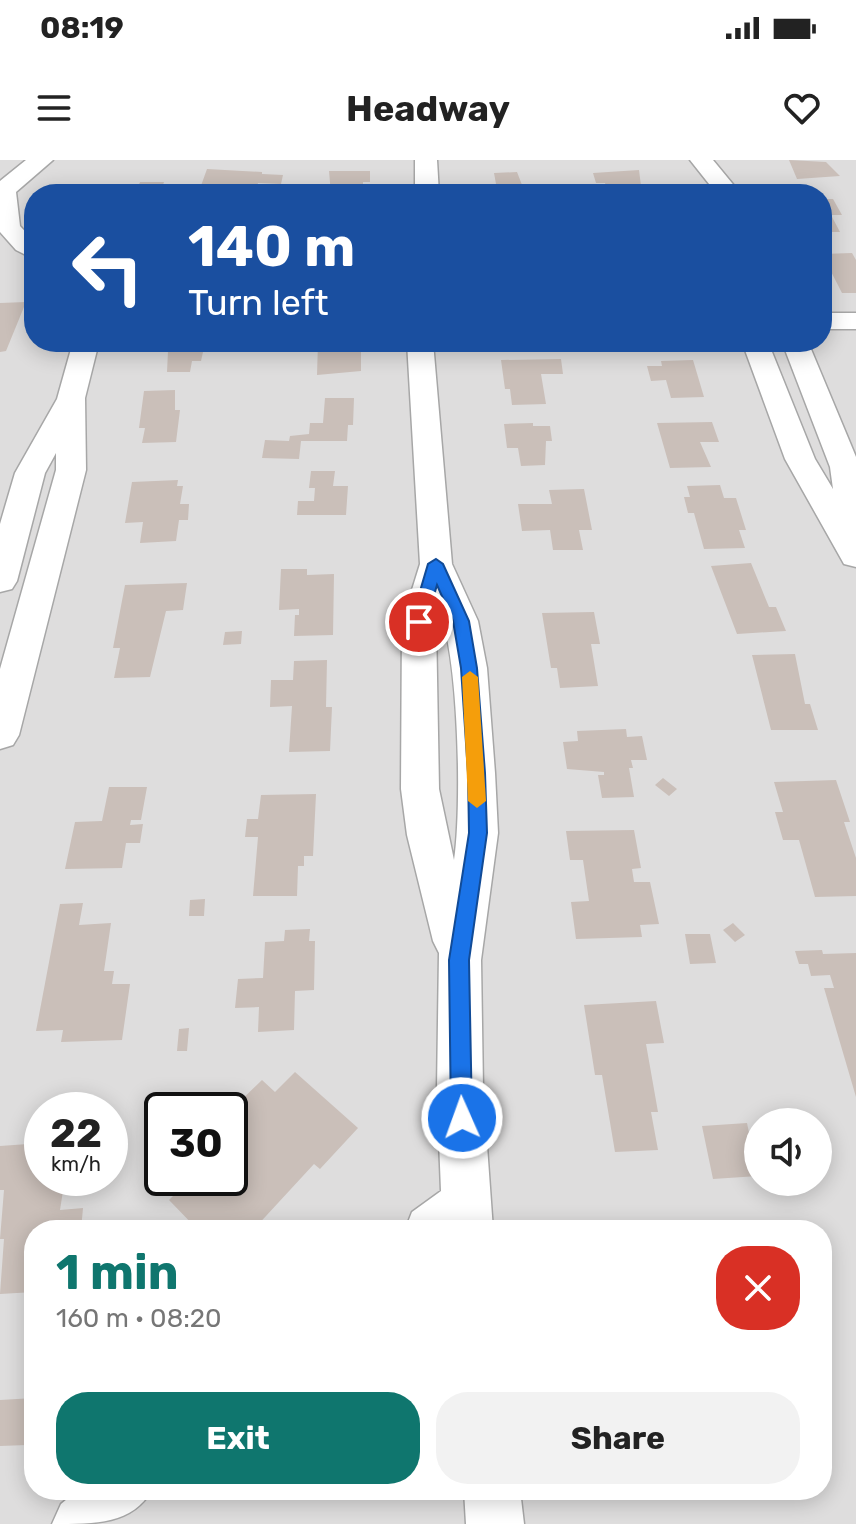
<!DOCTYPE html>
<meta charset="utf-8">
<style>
:root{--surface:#fff;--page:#f2f2f2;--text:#222;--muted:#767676;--accent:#0f766e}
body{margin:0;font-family:Rubik,sans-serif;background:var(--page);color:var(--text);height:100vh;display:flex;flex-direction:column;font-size:30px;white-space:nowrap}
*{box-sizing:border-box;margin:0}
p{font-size:26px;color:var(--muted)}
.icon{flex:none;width:44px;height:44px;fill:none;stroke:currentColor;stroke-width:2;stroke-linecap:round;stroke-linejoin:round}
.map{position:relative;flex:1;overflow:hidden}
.side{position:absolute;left:24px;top:1060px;width:808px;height:280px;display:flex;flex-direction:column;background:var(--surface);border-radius:32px;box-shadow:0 4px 20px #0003}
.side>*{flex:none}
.top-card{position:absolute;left:24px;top:24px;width:808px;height:168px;border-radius:32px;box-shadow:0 4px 20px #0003;background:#1a4fa0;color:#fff;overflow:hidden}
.tools{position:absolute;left:744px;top:948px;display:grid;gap:16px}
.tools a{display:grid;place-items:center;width:88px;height:88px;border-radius:50%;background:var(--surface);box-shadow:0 4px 20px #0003;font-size:40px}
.speed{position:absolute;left:24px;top:932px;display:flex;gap:16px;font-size:40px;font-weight:700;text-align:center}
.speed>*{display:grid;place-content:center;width:104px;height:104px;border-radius:50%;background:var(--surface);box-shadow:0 4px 20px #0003;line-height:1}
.speed small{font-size:20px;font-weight:400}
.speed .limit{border:4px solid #111;border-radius:12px;background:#fff;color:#111}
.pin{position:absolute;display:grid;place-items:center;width:68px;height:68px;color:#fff;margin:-34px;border:4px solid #fff;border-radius:50%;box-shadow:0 2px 8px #0007}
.me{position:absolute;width:88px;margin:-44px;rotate:358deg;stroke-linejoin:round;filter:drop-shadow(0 0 6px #0008)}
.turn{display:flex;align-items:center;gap:28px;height:168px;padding:0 32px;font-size:36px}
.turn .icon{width:104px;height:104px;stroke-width:2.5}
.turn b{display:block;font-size:56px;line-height:68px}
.round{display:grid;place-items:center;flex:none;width:84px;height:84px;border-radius:32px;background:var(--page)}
.headline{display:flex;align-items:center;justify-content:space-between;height:136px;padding:0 32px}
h1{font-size:48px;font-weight:700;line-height:60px;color:var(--accent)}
.primary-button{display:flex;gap:16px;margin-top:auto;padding:16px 32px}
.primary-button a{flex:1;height:92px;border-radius:32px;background:var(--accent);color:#fff;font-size:32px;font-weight:700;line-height:92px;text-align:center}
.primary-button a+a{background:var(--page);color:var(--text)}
.status{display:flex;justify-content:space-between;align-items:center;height:56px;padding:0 40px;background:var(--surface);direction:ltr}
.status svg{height:22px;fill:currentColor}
header{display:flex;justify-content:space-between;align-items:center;height:104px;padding:0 32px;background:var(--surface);font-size:36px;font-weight:700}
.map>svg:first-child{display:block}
.residential{fill:#dedddd;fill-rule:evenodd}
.building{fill:#cabfb9}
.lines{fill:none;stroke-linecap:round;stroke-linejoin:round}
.minor-casing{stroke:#a7a7a7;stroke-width:3}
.minor{fill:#fff;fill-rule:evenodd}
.route{fill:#1a73e8;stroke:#114b97;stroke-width:2}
.slow{fill:#f59e0b}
</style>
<div class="status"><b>08:19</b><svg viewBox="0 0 49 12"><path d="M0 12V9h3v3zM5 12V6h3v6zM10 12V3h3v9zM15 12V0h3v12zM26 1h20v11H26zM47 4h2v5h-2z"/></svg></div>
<header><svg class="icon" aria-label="menu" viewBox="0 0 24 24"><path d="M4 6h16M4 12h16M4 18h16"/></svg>Headway<svg class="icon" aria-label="heart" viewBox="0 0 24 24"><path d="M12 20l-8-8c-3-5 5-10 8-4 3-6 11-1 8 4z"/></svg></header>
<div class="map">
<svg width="856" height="1364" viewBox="0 0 856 1364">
<rect width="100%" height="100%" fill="#f1ede6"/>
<!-- residential -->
<path class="residential" d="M0 0H856V1364H0ZM34 34H822V182H34ZM42 950H110V1018H42ZM162 950H230V1018H162ZM758 962H818V1022H758ZM34 1070H822V1330H34Z"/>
<!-- building -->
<path class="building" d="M789 0 826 2 840 16 797 19Z
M207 9 262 12V14L283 15 281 24 258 23 255 34H239L243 24H228L224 34H198Z
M639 10 642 34H608L605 23H596L593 13Z
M329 11H370V22H363V34H331Z
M517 12 524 30H532L533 34 485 31 483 24H496L494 13Z
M140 22H164L160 34H135Z
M822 39H833L842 55H831L840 72H822Z
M852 93 856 100V133H842L822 94Z
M26 142 6 191 0 192V143Z
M148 182H180L179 190 203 192 201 201H192L190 212H167L168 191H146Z
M318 182H361V211L317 215Z
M561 199 563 214H541L546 244 512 245 510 229H505L501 200Z
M693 200 704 237 671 238 666 220 651 221 647 206H662L661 201Z
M175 230V250H180L176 282 142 283 145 268H139L144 231Z
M325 238H354L353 265H348L347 281H301L299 299 262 298 265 280 289 281 290 276 309 274 310 263H323Z
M712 262 719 282H700L711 307 670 308 657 263Z
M533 263V266H550L552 281H546L545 305 521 306 518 288H507L504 264Z
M311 311H335L333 326H348L346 355H297L298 341H314L315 328H309Z
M178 320 177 326H183L180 344H189L188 360H179L176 381 140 383 143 362 125 363 132 322Z
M720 325 724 338H736L746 370H739L745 388 704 389 694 353H688L684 337H690L687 326Z
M584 329 592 370H579L583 390H553L550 370 522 371 518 344H552L549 330Z
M751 403 769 447H776L786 471 737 474 711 406Z
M281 409H307V415L334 414 333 475 294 476 295 455H299V449L279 450Z
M187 423 183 450 166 451 150 517 114 518 120 488H113L125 425Z
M594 452 600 484H591L598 526 560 528 557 508H551L542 453Z
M242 471 241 484 223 485 225 472Z
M795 494 805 544H810L818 570H771L752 495Z
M327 500 326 547H332L330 591 289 592 292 546 270 547 271 520H293L294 501Z
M626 569 627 577 642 576 647 600H631L633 608H629L634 637 602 638 598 615H604V612L567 609 563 582 578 581 577 571Z
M663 618 677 629 669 636 655 625Z
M836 620 850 662H844L856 698V736L815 737 799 680H783L775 652H783L774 622Z
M109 627H147L141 660H131L130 665 143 664 140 683H126L122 708 65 709 75 662 102 661Z
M316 634 313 696H304V706H298L297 736H253L258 677H245L247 659H258L261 635Z
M634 670 641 708 632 709 634 722H650L659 764 640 765 642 777 576 779 571 742 589 741 583 700H570L566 671Z
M205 739 204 756H189L190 740Z
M83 743 79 765 111 763 104 811H114L112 824H130L122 880 61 882 63 870 36 871 60 744Z
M733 763 745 775 735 782 723 770Z
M310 769 309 781H315L314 830 295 831 294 870 258 872 259 847 235 848 238 819 263 818 265 782 284 781 285 770Z
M685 774H710L716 803 690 804Z
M822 790 823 794 856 793V937L824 828H834L830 815 811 816 808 804H799L795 791Z
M656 841 664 883 646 884 658 952H651L658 990 615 992 602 915H595L584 845Z
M189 868 187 891H177L179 869Z
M295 912 358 968 320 1009 314 1004 253 1070H198L169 1040 191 1018H230V979L239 970 230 962V951L262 920 275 932Z
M747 963 758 1016 713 1019 702 966Z
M42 983V1018H65L60 1050 83 1048 81 1070H34V1132L0 1134 4 1079H0L4 1030H0V986Z
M669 1065 670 1070H619V1067Z
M34 1238 27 1285 0 1286V1240Z"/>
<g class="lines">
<defs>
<path id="minor" d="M26 0H53L16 32 20 66 34 81V99L16 90 0 72V21Z
M415 0H437L439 34H415Z
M690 0H713L741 34H717Z
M822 153H856V169H822Z
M73 182H99L85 238 86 310 19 575 13 585 0 589V509L56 310V293L45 313 17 421 12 429 0 432V364L15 313 57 239Z
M407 182H433L452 404 478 461 487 508 495 613 498 673 481 800 483 929 493 1070H405L412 1052 441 1031 437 929 439 793 433 781 407 675 401 629 402 462 420 404ZM439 450C459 497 462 649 454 700L439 629 436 462Z
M742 182H768L815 299 833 329 830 307 782 182H808L856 297V407L844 404 785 299Z
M78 1330H152C132 1364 97 1364 52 1364L61 1344Z
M464 1330H520L524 1364H466Z"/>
</defs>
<!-- minor casing -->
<use href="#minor" class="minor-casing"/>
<!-- minor -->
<use href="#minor" class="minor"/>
</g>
<!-- route -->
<path class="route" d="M436 399 443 404 469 461 477 508 485 613 487 673 469 800 472 958 469 965 462 968 454 965 451 958 449 800 469 673 468 613 461 508 453 461 437 425 425 466H413L411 462 428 404Z"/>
<!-- slow -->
<path class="slow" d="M470 511 478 517 486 641 477 648 468 641 462 517Z"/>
</svg>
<div class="tools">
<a><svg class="icon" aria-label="sound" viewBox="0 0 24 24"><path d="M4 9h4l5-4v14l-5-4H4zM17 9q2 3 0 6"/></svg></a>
</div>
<div class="speed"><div>22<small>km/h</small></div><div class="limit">30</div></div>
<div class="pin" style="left:419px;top:462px;background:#d93025"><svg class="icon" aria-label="arrive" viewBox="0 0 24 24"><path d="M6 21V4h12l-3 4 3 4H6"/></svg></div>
<svg class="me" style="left:462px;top:958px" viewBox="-20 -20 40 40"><circle r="17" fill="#1a73e8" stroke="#fff" stroke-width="3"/><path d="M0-11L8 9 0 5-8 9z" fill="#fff"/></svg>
<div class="top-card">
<div class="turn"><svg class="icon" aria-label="left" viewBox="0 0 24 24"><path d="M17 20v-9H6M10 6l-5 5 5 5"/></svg><div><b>140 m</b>Turn left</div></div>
</div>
<section class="side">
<div class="headline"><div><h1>1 min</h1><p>160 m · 08:20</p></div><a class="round" style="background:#d93025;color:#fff"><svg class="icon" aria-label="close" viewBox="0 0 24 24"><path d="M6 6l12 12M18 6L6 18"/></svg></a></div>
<div class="primary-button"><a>Exit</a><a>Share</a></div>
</section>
</div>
